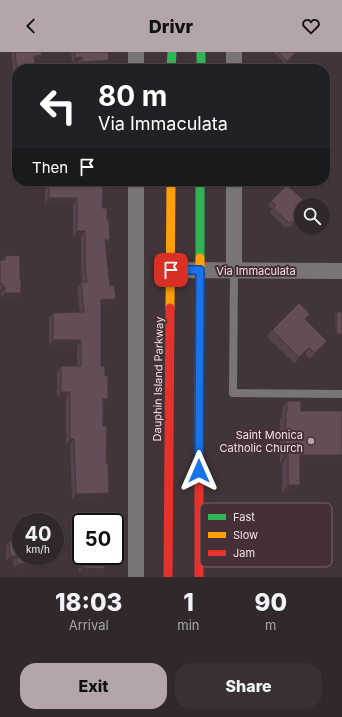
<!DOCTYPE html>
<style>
:root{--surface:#31282b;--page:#393033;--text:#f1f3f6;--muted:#a8a6a9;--line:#4c4447;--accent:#b3a5a9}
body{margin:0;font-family:Inter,sans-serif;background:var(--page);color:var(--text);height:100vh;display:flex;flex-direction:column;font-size:15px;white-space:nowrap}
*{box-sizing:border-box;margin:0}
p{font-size:13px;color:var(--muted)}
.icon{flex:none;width:22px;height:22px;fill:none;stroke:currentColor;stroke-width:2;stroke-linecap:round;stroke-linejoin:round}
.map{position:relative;height:525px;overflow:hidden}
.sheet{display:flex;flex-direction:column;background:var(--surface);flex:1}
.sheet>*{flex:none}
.hud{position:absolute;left:12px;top:12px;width:318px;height:122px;border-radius:16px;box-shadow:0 1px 3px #0004,0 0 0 1px var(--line);background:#202124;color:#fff;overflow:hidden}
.controls{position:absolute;left:294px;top:146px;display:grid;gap:8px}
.controls a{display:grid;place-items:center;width:36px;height:36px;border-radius:50%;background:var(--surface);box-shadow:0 1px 3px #0004,0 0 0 1px var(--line);font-size:20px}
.speed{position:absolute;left:12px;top:461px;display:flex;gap:8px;font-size:20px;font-weight:700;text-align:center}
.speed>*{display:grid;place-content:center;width:52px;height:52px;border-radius:50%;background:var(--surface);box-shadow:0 1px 3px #0004,0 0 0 1px var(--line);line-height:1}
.speed small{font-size:10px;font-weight:400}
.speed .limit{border:2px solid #111;border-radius:6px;background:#fff;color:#111}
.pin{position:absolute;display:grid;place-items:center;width:34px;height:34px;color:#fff;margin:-17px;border-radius:8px;box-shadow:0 2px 6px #0006}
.me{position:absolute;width:44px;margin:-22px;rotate:0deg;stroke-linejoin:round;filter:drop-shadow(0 0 3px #0008)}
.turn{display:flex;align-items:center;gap:14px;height:84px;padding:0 20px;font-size:18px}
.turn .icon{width:52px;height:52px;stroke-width:2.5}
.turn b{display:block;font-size:28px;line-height:34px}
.then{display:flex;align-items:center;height:38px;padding:0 20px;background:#0003;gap:8px;font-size:15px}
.eta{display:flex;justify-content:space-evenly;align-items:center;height:68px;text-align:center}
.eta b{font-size:24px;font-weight:800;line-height:28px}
.action{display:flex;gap:8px;margin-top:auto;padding:8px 20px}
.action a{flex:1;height:46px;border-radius:16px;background:var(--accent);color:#111;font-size:16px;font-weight:800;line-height:46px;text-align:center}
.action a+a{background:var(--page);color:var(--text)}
header{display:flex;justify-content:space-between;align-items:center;height:52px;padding:0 20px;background:var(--accent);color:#111;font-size:18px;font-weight:800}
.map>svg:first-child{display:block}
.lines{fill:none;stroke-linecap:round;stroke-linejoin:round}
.lane{stroke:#797475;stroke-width:8}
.street{stroke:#797475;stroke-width:16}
.fast{stroke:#30b455;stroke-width:9}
.slow{stroke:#ff9f0a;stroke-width:9}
.jam{stroke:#e5322d;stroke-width:9}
.wall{fill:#55424a}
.shaded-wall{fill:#45363c}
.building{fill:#634d56;stroke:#45363c}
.route-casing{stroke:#114b97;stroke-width:10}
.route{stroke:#1a73e8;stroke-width:7}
.poi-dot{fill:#b3a5a9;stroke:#463037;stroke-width:1.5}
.labels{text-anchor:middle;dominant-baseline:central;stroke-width:4;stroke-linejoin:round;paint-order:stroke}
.street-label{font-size:11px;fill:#f0e1e5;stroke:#463037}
.poi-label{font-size:11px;fill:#f0e1e5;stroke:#463037;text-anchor:end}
.key{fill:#463037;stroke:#79656b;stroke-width:1}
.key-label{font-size:11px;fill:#f0e1e5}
</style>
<header><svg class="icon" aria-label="back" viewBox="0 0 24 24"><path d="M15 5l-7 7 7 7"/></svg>Drivr<svg class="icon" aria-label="heart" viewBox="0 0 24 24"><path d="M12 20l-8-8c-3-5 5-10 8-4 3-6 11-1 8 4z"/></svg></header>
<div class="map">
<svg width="342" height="525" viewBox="0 0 342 525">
<rect width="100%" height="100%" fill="#413539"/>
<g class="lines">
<!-- lane -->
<path class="lane" d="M234 219 233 341 342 342"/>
<!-- street -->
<path class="street" d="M136 0V17
M234 0V17
M136 129V525
M234 129V219
M171 218 342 219"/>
<!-- fast -->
<path class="fast" d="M201 0V17
M171 17 172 0
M200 206V129"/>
<!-- slow -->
<path class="slow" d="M170 256 171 129
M199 376 200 206"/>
<!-- jam -->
<path class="jam" d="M168 525 170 256
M199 525V376"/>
</g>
<!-- wall -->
<path class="wall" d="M11 0H42V3L39 8H34L17 17V28H14Z
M71 0H108L109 8 105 13 79 15 78 10 72 11Z
M274 0H297L285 12Z
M70 129H111L107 136H103L102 156 107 168 110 188 106 193 112 252 101 253V314L105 324 108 347 104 353 103 374 109 441 105 446 72 447 70 393H66V346L57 345V320L61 314H77V294H49V266L53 261 80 260 77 236 81 230H82L81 217V185H73V152H45V138L49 132 70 133Z
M271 149 301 153V175H303L302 176 296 170 290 176 288 174 286 176 270 161 272 157 268 153Z
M6 203 20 227 21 241 17 247H1V241H0V208H2Z
M337 260H342V284H336L335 262Z
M306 268 327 289 322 295 310 307 305 302 295 312 267 285 272 278Z
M287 349 301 359H342V411H300V433L294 441H282V411H280V367L282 365V357Z
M17 487 42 506 39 511H35L32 516 14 517 13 509H6V494L9 489H15Z
M81 500V504H105L102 522 79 521V503Z"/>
<!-- shaded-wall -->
<path class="shaded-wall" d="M340 1H342V3L338 4Z
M42 3 39 8H30L34 4Z
M82 5 78 10 72 11 75 6Z
M109 8 105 13 79 15 82 10Z
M17 23V28H14Z
M103 130H111L107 136 99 135Z
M49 146H77L73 152H45Z
M299 165 296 170 290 176 293 171Z
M77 179H85L81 185H73Z
M105 188H110L106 194Z
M3 235H5L1 241H0V239Z
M5 241H21L17 247H1Z
M116 247 112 252 97 254 101 248Z
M337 282H342V284H336Z
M53 288H81L77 294H49Z
M327 289 322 295 310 307 315 301Z
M309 296 305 302 295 312 299 305Z
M61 340H70L66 346 57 345Z
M103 347H108L104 353Z
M70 387H74L70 393H66Z
M285 403H288L282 411H280Z
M300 403H342V411H295Z
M288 433H300L294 441H282Z
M109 441 105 446 72 447 76 442Z
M10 504H17L13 509H6Z
M42 506 39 511H35L32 516 14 517 17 512 35 507Z
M82 516 105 517 102 522 79 521Z"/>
<!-- building -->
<path class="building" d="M15 0H42V3L34 4 35 17H17V21Z
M75 0H108L109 8 82 10V5L75 6Z
M278 0H296L287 9Z
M325 101H328L326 115H325Z
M74 129H111V130H103L102 156H107V168H109L110 188H105L110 234 114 233 116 247 101 248V314H105V324H108V347H103V374H107L106 411H108L109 441 76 442 74 387H70V340H61V314H81V288H53V261L84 260 81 230H87L85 212V179H77V146H49V132L74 133Z
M287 133 309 153H301V167L299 165 293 171 291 169 289 171 273 156 276 153 271 149Z
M6 203 20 204V227H21V241H5V235H3V232H0V208H5Z
M299 251 310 262 305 267 327 289 315 301 309 296 299 305 272 278Z
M337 260H342V282H337Z
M287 349H301V359H342V403H300V433H288V403H285L286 359H287Z
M21 486V504H42V506L35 507V511L17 512V504H10L9 489H17V487Z
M82 504H105V517L82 516Z"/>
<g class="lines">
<defs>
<path id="route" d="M171 218H200L199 419"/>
</defs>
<!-- route casing -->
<use href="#route" class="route-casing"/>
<!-- route -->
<use href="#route" class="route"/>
</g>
<!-- markers -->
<circle class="poi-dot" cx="311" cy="389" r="4"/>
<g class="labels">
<!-- street labels -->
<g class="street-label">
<text x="256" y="219">Via Immaculata</text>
<text transform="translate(158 327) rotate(-89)">Dauphin Island Parkway</text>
</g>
<!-- poi labels -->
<g class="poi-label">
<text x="303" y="383">Saint Monica<tspan x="303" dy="13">Catholic Church</tspan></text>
</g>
</g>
<!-- legend -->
<rect x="200" y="451" width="132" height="64" rx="6" class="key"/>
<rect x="208" y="462" width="18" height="6" fill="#30b455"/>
<rect x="208" y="480" width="18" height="6" fill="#ff9f0a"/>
<rect x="208" y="498" width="18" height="6" fill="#e5322d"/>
<g class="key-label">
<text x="233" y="469">Fast</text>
<text x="233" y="487">Slow</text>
<text x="233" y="505">Jam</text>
</g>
</svg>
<div class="controls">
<a><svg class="icon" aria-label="search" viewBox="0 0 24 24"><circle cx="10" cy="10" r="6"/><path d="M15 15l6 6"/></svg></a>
</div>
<div class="speed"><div>40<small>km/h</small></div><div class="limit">50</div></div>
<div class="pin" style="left:171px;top:218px;background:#d93025"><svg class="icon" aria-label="arrive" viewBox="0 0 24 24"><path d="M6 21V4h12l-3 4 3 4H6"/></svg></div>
<svg class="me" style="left:199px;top:419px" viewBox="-20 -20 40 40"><path d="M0-17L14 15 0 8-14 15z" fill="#1a73e8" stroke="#fff" stroke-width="4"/></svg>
<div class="hud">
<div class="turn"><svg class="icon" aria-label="left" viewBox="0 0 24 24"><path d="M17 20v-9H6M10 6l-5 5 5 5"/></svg><div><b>80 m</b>Via Immaculata</div></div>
<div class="then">Then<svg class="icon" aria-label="arrive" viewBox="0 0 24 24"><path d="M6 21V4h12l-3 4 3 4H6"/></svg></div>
</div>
</div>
<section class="sheet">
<div class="eta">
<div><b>18:03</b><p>Arrival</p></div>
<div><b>1</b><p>min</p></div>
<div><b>90</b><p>m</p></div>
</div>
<div class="action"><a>Exit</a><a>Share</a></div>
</section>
